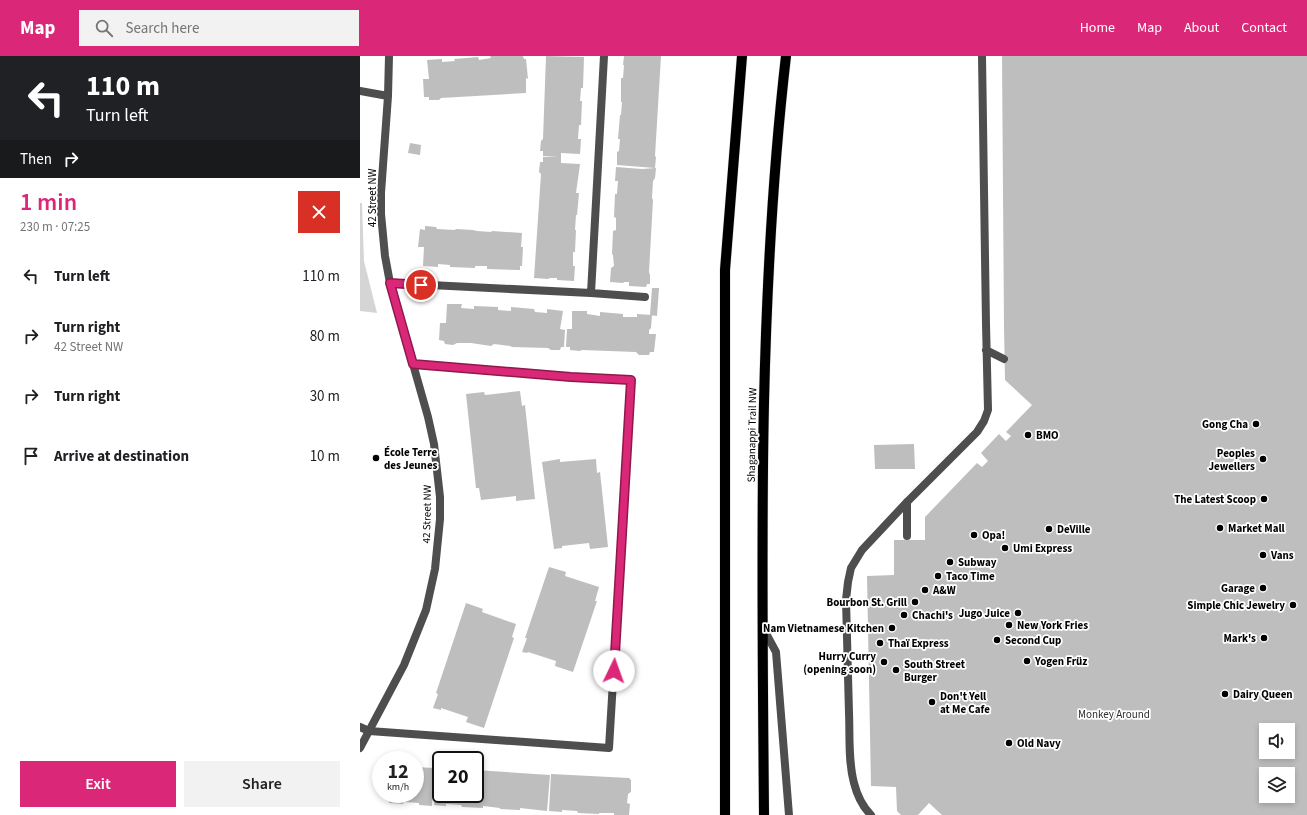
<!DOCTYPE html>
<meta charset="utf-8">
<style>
:root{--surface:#fff;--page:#f2f2f2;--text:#202124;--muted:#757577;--accent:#db2777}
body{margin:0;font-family:"Source Sans 3",sans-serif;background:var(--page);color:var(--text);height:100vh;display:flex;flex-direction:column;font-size:15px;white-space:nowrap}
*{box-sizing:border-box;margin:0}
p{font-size:13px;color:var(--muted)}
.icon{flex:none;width:22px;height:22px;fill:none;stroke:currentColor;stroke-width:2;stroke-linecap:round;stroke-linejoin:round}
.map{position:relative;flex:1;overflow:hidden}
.drawer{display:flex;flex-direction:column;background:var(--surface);width:360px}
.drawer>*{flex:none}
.hud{background:#202124;color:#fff;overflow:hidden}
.fabs{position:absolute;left:899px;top:667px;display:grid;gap:8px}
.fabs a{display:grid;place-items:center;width:36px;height:36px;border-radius:0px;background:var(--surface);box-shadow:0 2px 6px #0003;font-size:20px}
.speed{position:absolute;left:12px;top:695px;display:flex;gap:8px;font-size:20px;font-weight:700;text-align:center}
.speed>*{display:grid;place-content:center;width:52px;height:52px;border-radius:50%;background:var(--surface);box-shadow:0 2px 6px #0003;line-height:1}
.speed small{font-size:10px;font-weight:400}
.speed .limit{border:2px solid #111;border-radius:6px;background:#fff;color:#111}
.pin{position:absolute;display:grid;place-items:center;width:34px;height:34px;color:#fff;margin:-17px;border:2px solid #fff;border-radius:50%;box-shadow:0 1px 4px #0007}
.me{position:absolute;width:44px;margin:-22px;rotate:3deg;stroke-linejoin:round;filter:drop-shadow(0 0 3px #0008)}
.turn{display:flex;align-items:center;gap:14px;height:84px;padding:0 20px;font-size:18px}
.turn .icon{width:52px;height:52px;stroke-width:2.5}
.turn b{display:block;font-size:28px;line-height:34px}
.then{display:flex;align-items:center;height:38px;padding:0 20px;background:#0003;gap:8px;font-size:15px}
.round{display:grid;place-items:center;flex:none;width:42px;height:42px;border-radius:0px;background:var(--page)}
.overview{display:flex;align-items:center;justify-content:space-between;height:68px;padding:0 20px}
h1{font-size:24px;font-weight:600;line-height:30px;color:var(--accent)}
.cta{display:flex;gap:8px;margin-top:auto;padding:8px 20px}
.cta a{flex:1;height:46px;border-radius:0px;background:var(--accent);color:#fff;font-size:16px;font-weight:600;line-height:46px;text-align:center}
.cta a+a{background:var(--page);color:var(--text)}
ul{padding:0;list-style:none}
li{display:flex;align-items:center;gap:12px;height:60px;padding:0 20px}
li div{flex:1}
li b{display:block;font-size:15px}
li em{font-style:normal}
header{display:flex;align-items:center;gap:24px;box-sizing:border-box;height:56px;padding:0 20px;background:var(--accent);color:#fff}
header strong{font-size:19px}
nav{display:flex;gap:22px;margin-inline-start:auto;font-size:14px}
.search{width:280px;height:36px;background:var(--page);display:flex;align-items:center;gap:10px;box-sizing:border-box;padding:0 14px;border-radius:0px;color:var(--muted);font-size:15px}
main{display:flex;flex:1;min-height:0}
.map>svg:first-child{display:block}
.green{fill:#d5d5d5}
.building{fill:#bebebe;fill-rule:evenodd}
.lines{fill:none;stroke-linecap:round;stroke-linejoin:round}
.primary-casing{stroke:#dbdbdb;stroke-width:11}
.service{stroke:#4e4e4e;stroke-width:8}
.minor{stroke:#4e4e4e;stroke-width:8}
.primary{stroke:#000;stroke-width:10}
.route-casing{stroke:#8e194d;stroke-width:10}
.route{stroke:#db2777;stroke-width:7}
.poi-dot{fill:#000;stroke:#fff;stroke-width:1.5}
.labels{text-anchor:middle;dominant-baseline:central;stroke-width:3.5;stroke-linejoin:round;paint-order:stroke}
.street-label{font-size:11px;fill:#000;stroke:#fff}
.poi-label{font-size:11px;font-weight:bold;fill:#000;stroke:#fff;text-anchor:start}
.park-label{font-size:11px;fill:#2c2c2c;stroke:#fff}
</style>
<header>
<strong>Map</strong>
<div class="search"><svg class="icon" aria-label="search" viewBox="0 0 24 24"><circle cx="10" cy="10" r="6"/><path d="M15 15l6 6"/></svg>Search here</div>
<nav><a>Home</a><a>Map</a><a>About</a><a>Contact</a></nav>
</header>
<main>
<section class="drawer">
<div class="hud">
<div class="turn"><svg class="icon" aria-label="left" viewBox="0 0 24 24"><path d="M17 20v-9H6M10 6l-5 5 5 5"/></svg><div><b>110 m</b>Turn left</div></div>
<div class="then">Then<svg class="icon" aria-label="right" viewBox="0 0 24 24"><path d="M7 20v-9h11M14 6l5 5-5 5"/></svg></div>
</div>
<div class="overview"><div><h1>1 min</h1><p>230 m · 07:25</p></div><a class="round" style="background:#d93025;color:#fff"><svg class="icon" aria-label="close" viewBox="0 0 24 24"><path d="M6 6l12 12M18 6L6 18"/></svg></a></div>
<ul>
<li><svg class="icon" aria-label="left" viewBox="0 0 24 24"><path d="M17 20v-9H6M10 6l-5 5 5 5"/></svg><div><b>Turn left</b></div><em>110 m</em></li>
<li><svg class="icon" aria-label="right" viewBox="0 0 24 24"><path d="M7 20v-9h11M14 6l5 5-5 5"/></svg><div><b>Turn right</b><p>42 Street NW</p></div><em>80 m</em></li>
<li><svg class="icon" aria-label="right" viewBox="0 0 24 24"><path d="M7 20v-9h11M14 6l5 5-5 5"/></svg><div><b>Turn right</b></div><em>30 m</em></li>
<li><svg class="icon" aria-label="arrive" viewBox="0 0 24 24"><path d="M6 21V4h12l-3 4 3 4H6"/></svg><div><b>Arrive at destination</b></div><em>10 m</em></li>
</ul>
<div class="cta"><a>Exit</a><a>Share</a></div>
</section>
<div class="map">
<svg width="947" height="759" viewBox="0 0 947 759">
<rect width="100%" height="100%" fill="#fff"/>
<!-- green -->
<path class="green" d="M0 147H2L4 205 17 257 0 255Z"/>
<!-- building -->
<path class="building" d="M130 0H163L164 3H166L168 23 166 22V37L81 42 79 44H69V41H64L63 23H69L67 4 82 3V6L95 5 94 3 118 1 119 4 131 2Z
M186 0 224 1 223 32H221L220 45H222L221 69H219L218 83H221L220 98 201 97V107L220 108 216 137H219L217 159H216L215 174H216L215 196H213V210H215L214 225 197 224V222H190L188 223 174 222 181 118 179 116 180 106H183V101H198L183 100V95H180L181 85 183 83Z
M264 0H301L295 100 296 101 295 112 257 109V96L259 95 260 83H258L260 59H261L262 46H261V22H263L264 9H263Z
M642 0H947V759H582L569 747 558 759H541L537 755 536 731 511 730 507 520 534 519V484H565V461L617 407 622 411 628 405 621 397 639 378 646 385 651 380 646 376 672 349 645 324 644 271ZM906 674H928V696H906ZM906 718H928V740H906Z
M50 87 61 89 60 99 48 97Z
M256 111 282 113 296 112 295 122 293 125 292 142 293 144 289 216 290 219V228H287L286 231 269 230V226H264L263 227 250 226 251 212 254 210 253 199 252 198 253 175 256 174V162L254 161 255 138H257L258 125H255Z
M65 170 76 171 77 173 95 174 96 173 113 174 117 175 131 176 132 175 162 177 161 191H163L162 210H160V214L127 213V210H115V212L90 211V209L78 208V211L63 210 64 191H58L60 173 65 174Z
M292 232H299L297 260 290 259Z
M87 248H102L101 252 114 253V250L138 251V254L151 255V251L174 253 175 256 187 257V253L203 255 200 273 205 274 204 291H201L200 294H191L188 292 152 291 150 290 134 288 131 290 111 287H97L93 289 85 288 84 285 79 284 80 267H86Z
M212 255H227V258L240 260V256L263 258V261H277V258L292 259 291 272 289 274V278H296L294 296H290L289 299H279L276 296 222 294 220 295 210 294V291H206L207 273H212Z
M160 335 162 350 165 349 175 443 156 445V440L121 444 119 432H116L106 338 124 336 125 339Z
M554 388 555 413H515L514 389Z
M200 403V406L236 403 237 417 240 416 248 491 230 493 229 487 202 490V492L194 493 182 406Z
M189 511 206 516 205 520 239 531 235 545H237L213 616 195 610 196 605 168 596 167 597 162 596 167 582H165Z
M106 547 123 553 122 556 156 568 152 581 154 582 124 672 106 666 108 661 81 652V654L73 652 78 638 76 637Z
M55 711 74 712 72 750 59 749V747L44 746 43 748 29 747 31 738H55Z
M76 712H81V738H115V714L190 719 187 755 160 752V754L140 753V752L123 750V752L102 751 101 749 86 748V750L74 749Z
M191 718 269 722 271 724V736L268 738 267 747 270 748 269 759H254V757H239V758L218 757 217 755 202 754V756L189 755Z"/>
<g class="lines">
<defs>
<path id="primary" d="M365 759V214L382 0
M404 759C402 506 397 252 426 0"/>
</defs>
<!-- primary casing -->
<use href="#primary" class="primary-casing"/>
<!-- service -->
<path class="service" d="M30 227 231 237 285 241
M231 237 244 0
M626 294 644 303
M547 446V480
M403 572 416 596 429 759
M0 671 9 675 249 692 271 324 211 321 53 308
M511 759C502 750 497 739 494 727 488 705 490 680 489 657 488 619 487 582 486 544L488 526 491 512 502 494 547 446 617 376 624 365 628 354 626 268 622 0"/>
<!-- minor -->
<path class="minor" d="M0 35 28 40
M0 692 44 609 66 554 75 513 80 463V441L74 388 68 361 30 227 25 200 21 158V137L28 40 29 0"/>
<!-- primary -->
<use href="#primary" class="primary"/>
</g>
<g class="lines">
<defs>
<path id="route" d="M61 229 30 227 53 308 211 321 271 324 254 615"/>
</defs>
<!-- route casing -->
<use href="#route" class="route-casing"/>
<!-- route -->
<use href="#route" class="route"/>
</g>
<!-- markers -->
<g class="poi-dot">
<circle cx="896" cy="368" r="4"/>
<circle cx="668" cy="379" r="4"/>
<circle cx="16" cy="402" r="4"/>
<circle cx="903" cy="403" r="4"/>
<circle cx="904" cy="443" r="4"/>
<circle cx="860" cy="472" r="4"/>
<circle cx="689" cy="473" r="4"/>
<circle cx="614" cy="479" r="4"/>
<circle cx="645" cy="492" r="4"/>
<circle cx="903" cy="499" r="4"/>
<circle cx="590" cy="506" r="4"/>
<circle cx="578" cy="520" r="4"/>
<circle cx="903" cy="532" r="4"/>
<circle cx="565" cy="534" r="4"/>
<circle cx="555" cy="546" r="4"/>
<circle cx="933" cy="549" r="4"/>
<circle cx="658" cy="557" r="4"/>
<circle cx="544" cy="559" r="4"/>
<circle cx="649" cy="569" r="4"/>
<circle cx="532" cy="572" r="4"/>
<circle cx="904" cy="582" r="4"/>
<circle cx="637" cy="584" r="4"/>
<circle cx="520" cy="587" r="4"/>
<circle cx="667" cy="605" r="4"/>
<circle cx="524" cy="606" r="4"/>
<circle cx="536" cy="614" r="4"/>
<circle cx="865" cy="638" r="4"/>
<circle cx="572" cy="646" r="4"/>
<circle cx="649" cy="687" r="4"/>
</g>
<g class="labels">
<!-- street labels -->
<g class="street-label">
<text transform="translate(12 142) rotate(-90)">42 Street NW</text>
<text transform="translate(392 379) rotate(-89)">Shaganappi Trail NW</text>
<text transform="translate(67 458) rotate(-89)">42 Street NW</text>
</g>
<!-- poi labels -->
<g class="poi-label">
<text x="888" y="368" text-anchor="end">Gong Cha</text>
<text x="676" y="379">BMO</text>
<text x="24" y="396">École Terre<tspan x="24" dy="13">des Jeunes</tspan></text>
<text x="895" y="397" text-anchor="end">Peoples<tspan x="895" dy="13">Jewellers</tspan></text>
<text x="896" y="443" text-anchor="end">The Latest Scoop</text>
<text x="868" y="472">Market Mall</text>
<text x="697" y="473">DeVille</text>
<text x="622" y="479">Opa!</text>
<text x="653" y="492">Umi Express</text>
<text x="911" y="499">Vans</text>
<text x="598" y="506">Subway</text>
<text x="586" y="520">Taco Time</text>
<text x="895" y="532" text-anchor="end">Garage</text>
<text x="573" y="534">A&amp;W</text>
<text x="547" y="546" text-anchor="end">Bourbon St. Grill</text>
<text x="925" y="549" text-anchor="end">Simple Chic Jewelry</text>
<text x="650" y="557" text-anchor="end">Jugo Juice</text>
<text x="552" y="559">Chachi's</text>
<text x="657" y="569">New York Fries</text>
<text x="524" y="572" text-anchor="end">Nam Vietnamese Kitchen</text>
<text x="896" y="582" text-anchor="end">Mark's</text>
<text x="645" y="584">Second Cup</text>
<text x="528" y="587">Thaï Express</text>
<text x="516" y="600" text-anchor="end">Hurry Curry<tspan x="516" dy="13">(opening soon)</tspan></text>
<text x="675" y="605">Yogen Früz</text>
<text x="544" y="608">South Street<tspan x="544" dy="13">Burger</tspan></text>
<text x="873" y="638">Dairy Queen</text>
<text x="580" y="640">Don't Yell<tspan x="580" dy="13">at Me Cafe</tspan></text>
<text x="657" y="687">Old Navy</text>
</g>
<!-- park labels -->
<g class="park-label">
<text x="754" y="658">Monkey Around</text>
</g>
</g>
</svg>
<div class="fabs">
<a><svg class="icon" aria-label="sound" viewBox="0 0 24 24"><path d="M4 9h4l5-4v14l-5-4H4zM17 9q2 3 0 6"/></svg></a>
<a><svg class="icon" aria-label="layers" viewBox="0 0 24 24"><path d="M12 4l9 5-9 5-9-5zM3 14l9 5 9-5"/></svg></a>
</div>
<div class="speed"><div>12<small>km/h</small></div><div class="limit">20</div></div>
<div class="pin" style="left:61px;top:229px;background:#d93025"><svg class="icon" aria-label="arrive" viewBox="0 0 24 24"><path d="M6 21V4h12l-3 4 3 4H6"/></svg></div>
<svg class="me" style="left:254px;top:615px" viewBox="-20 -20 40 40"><circle r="19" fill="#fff"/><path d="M0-13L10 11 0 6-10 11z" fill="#db2777"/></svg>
</div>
</main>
